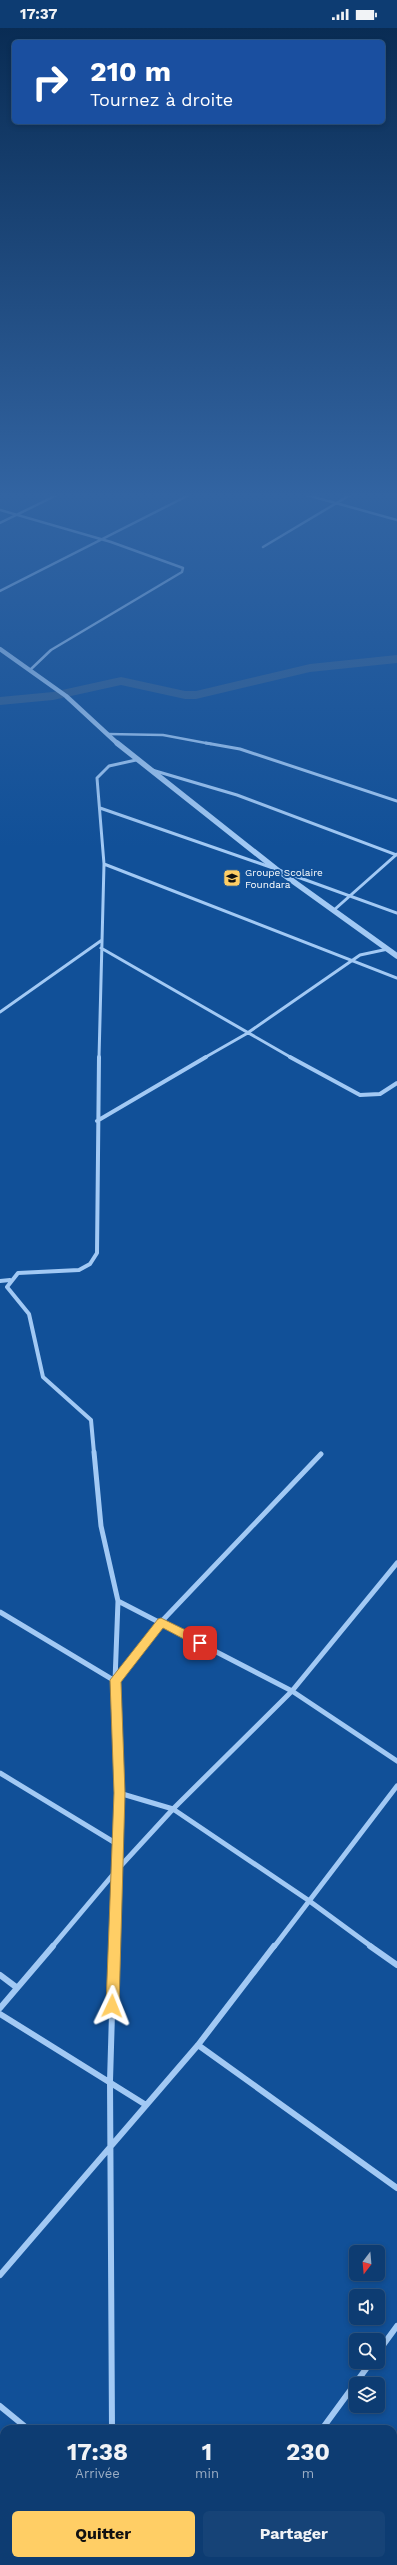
<!DOCTYPE html>
<html lang="fr">
<meta charset="utf-8">
<style>
:root{--surface:#0d3c72;--page:#164377;--text:#f1f3f6;--muted:#9aadc4;--line:#2d5684;--accent:#ffce65}
body{margin:0;font-family:"Work Sans",sans-serif;background:var(--page);color:var(--text);height:100vh;display:flex;flex-direction:column;font-size:15px;white-space:nowrap}
*{box-sizing:border-box;margin:0}
p{font-size:13px;color:var(--muted)}
.icon{flex:none;width:22px;height:22px;fill:none;stroke:currentColor;stroke-width:2;stroke-linecap:round;stroke-linejoin:round}
.map{position:relative;flex:1;overflow:hidden}
.sheet{position:absolute;left:0px;top:2397px;width:397px;height:140px;display:flex;flex-direction:column;background:var(--surface);border-radius:12px 12px 0 0;box-shadow:0 2px 6px #0003,0 0 0 1px var(--line)}
.sheet>*{flex:none}
.top-card{position:absolute;left:12px;top:12px;width:373px;height:84px;border-radius:6px;box-shadow:0 2px 6px #0003,0 0 0 1px var(--line);background:#1a4fa0;color:#fff;overflow:hidden}
.needle{width:26px;rotate:196deg}
.fabs{position:absolute;left:349px;top:2217px;display:grid;gap:8px}
.fabs a{display:grid;place-items:center;width:36px;height:36px;border-radius:6px;background:var(--surface);box-shadow:0 2px 6px #0003,0 0 0 1px var(--line);font-size:20px}
.pin{position:absolute;display:grid;place-items:center;width:34px;height:34px;color:#fff;margin:-17px;border-radius:8px;box-shadow:0 2px 6px #0006}
.me{position:absolute;width:44px;margin:-22px;rotate:2deg;stroke-linejoin:round;filter:drop-shadow(0 0 3px #0008)}
.turn{display:flex;align-items:center;gap:14px;height:84px;padding:0 12px;font-size:18px}
.turn .icon{width:52px;height:52px;stroke-width:2.5}
.turn b{display:block;font-size:28px;line-height:34px}
.eta{display:flex;justify-content:space-evenly;align-items:center;height:68px;text-align:center}
.eta b{font-size:24px;font-weight:700;line-height:28px}
.action{display:flex;gap:8px;margin-top:auto;padding:8px 12px}
.action a{flex:1;height:46px;border-radius:6px;background:var(--accent);color:#111;font-size:16px;font-weight:700;line-height:46px;text-align:center}
.action a+a{background:var(--page);color:var(--text)}
.status{display:flex;justify-content:space-between;align-items:center;height:28px;padding:0 20px;background:var(--surface);direction:ltr}
.status svg{height:11px;fill:currentColor}
.map>svg:first-child{display:block}
.lines{fill:none;stroke-linecap:round;stroke-linejoin:round}
.river{fill:#315f93;fill-rule:evenodd}
.minor-far4{stroke:#a2c9f4;stroke-width:2.5}
.minor-far3{stroke:#a2c9f4;stroke-width:3}
.minor-far2{stroke:#a2c9f4;stroke-width:4}
.minor-far1{stroke:#a2c9f4;stroke-width:5}
.minor{stroke:#a2c9f4;stroke-width:6}
.tertiary-far1{stroke:#a2c9f4;stroke-width:4.5}
.tertiary{stroke:#a2c9f4;stroke-width:5.5}
.route{fill:#ffce65;stroke:#a68642}
.labels{text-anchor:middle;dominant-baseline:central;stroke-width:4;stroke-linejoin:round;paint-order:stroke}
.far-poi-label{font-size:10px;fill:#fff;stroke:#115098;text-anchor:start}
</style>
<div class="status"><b>17:37</b><svg viewBox="0 0 49 12"><path d="M0 12V9h3v3zM5 12V6h3v6zM10 12V3h3v9zM15 12V0h3v12zM26 1h20v11H26zM47 4h2v5h-2z"/></svg></div>
<div class="map">
<svg width="397" height="2537" viewBox="0 0 397 2537">
<rect width="100%" height="100%" fill="#115098"/>
<g class="lines">
<!-- river -->
<path class="river" d="M397 627V635L310 644 196 671H185L121 657 53 672 0 677V669L53 664 121 649 185 663H196L310 636Z"/>
<!-- minor-far4 -->
<path class="minor-far4" d="M296 464 397 492
M0 482 111 514 183 540 182 544 51 622 30 642
M0 495 63 464
M263 519 355 464
M0 563 195 464
M107 706 163 707 211 716"/>
<!-- minor-far3 -->
<path class="minor-far3" d="M206 715 240 721 397 773
M152 742 237 767 397 827
M100 780 273 840
M104 836 397 950
M281 843 397 885
M334 882 397 826
M101 920 292 1030
M0 984 102 912
M99 1030 104 836 97 750 109 738 136 732
M204 1030 246 1006 360 927 388 921"/>
<!-- minor-far2 -->
<path class="minor-far2" d="M290 1029 360 1067 380 1066 397 1055
M97 1093 206 1029
M0 1253 10 1252
M94 1425 91 1392 43 1349 29 1286 7 1259 18 1245 79 1242 90 1236 97 1225 99 1029"/>
<!-- minor-far1 -->
<path class="minor-far1" d="M94 1424 101 1498 118 1573 115 1653 119 1765 114 1919
M118 1573 292 1663 397 1733
M0 1584 115 1653 161 1594 321 1426
M0 1745 117 1816
M119 1765 173 1781 308 1872 372 1919
M52 1919 116 1843 173 1781 292 1663 397 1535
M274 1919 397 1758"/>
<!-- minor -->
<path class="minor" d="M370 1918 397 1937
M0 1947 16 1959
M0 1980 53 1918
M0 1986 146 2077
M198 2017 397 2160
M0 2247 198 2017 274 1918
M378 2324 397 2298
M0 2378 28 2401
M112 2401 110 2053 114 1918
M322 2401 371 2334
M113 2533V2537
M221 2533 225 2537"/>
<!-- tertiary-far1 -->
<path class="tertiary-far1" d="M0 621 66 668 118 716"/>
<!-- tertiary -->
<path class="tertiary" d="M117 715 276 841 397 928"/>
</g>
<!-- sky -->
<linearGradient id="sky" x2="0" y2="1"><stop stop-color="#092c54"/><stop offset="0.57" stop-color="#3264a2"/><stop offset="1" stop-color="#3264a2" stop-opacity="0"/></linearGradient>
<rect width="397" height="819" fill="url(#sky)"/>
<!-- route -->
<path class="route" d="M161 1590 204 1611 206 1615 204 1618H197L163 1600 121 1654 125 1765 119 1978 117 1982 112 1984 108 1982 106 1978 114 1765 110 1652 158 1591Z"/>
<!-- icons -->
<defs>
<symbol id="school-square" viewBox="-11 -11 22 22"><rect x="-9" y="-9" width="18" height="18" rx="4" fill="#ffce65" stroke="#115098"/><path d="M0-5L7-2L0 1L-7-2ZM-4 1L0 2.5L4 1V4Q0 6-4 4Z" fill="#111"/></symbol>
</defs>
<g fill-rule="evenodd">
<use href="#school-square" x="222" y="840" width="20" height="20"/>
</g>
<g class="labels">
<!-- far-poi labels -->
<g class="far-poi-label">
<text x="245" y="844">Groupe Scolaire<tspan x="245" dy="12">Foundara</tspan></text>
</g>
</g>
</svg>
<div class="fabs">
<a><svg class="needle" viewBox="-14 -14 28 28"><path d="M0-13l5 13h-10z" fill="#e53935"/><path d="M0 13l5-13h-10z" fill="#9aadc4"/></svg></a>
<a><svg class="icon" aria-label="sound" viewBox="0 0 24 24"><path d="M4 9h4l5-4v14l-5-4H4zM17 9q2 3 0 6"/></svg></a>
<a><svg class="icon" aria-label="search" viewBox="0 0 24 24"><circle cx="10" cy="10" r="6"/><path d="M15 15l6 6"/></svg></a>
<a><svg class="icon" aria-label="layers" viewBox="0 0 24 24"><path d="M12 4l9 5-9 5-9-5zM3 14l9 5 9-5"/></svg></a>
</div>
<div class="pin" style="left:200px;top:1615px;background:#d93025"><svg class="icon" aria-label="arrive" viewBox="0 0 24 24"><path d="M6 21V4h12l-3 4 3 4H6"/></svg></div>
<svg class="me" style="left:112px;top:1978px" viewBox="-20 -20 40 40"><path d="M0-17L14 15 0 8-14 15z" fill="#ffce65" stroke="#fff" stroke-width="4"/></svg>
<div class="top-card">
<div class="turn"><svg class="icon" aria-label="right" viewBox="0 0 24 24"><path d="M7 20v-9h11M14 6l5 5-5 5"/></svg><div><b>210 m</b>Tournez à droite</div></div>
</div>
<section class="sheet">
<div class="eta">
<div><b>17:38</b><p>Arrivée</p></div>
<div><b>1</b><p>min</p></div>
<div><b>230</b><p>m</p></div>
</div>
<div class="action"><a>Quitter</a><a>Partager</a></div>
</section>
</div>
